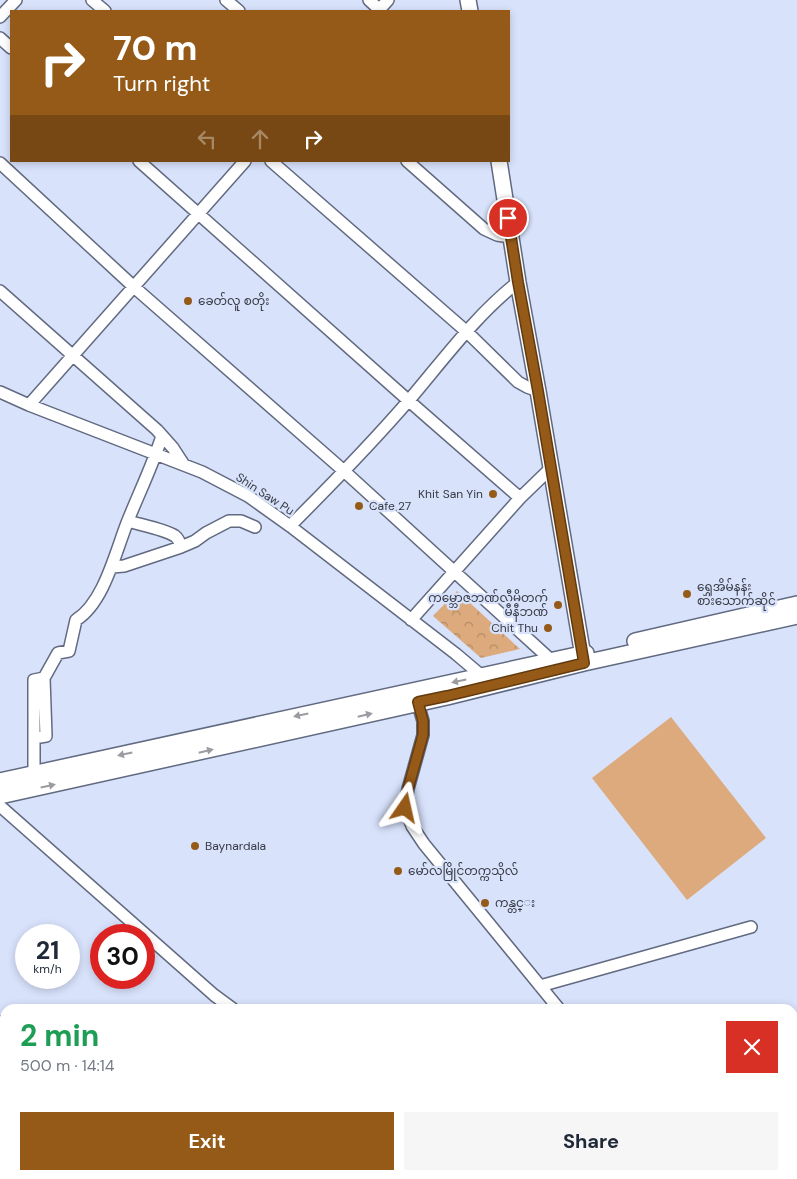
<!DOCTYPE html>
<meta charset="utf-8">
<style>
:root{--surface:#fff;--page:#f6f6f7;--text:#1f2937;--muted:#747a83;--accent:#955a18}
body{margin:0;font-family:"DM Sans","Noto Sans Myanmar",sans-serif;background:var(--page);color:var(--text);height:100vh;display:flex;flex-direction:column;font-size:19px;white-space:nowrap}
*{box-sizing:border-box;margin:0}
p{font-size:16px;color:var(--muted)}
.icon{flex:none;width:28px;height:28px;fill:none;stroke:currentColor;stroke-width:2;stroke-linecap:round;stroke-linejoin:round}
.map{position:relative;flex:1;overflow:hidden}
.details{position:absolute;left:0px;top:1004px;width:798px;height:176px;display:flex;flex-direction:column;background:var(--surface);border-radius:15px 15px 0 0;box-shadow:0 2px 8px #0003}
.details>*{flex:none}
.top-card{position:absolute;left:10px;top:10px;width:500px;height:152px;border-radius:0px;box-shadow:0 2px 8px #0003;background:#955a18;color:#fff;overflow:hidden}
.speed{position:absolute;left:15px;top:924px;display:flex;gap:10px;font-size:25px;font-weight:700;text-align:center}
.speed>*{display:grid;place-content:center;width:65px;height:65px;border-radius:50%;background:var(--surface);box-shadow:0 2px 8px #0003;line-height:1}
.speed small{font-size:12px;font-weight:400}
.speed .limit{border:8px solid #d22;background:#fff;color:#111}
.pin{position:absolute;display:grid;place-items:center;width:42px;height:42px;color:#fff;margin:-21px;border:2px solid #fff;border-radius:50%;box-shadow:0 1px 5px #0007}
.me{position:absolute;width:55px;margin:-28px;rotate:11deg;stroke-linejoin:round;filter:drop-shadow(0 0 4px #0008)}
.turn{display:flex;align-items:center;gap:18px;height:105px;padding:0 20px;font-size:22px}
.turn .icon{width:65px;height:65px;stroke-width:2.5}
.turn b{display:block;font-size:35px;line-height:42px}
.lanes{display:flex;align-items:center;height:48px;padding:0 20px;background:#0003;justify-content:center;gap:25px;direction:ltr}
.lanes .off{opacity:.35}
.round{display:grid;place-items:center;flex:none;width:52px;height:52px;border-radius:0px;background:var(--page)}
.summary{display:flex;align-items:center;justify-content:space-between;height:85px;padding:0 20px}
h1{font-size:30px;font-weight:700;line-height:38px;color:#1e9e55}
.cta{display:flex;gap:10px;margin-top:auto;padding:10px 20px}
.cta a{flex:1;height:58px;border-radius:0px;background:var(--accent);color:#fff;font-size:20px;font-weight:700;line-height:58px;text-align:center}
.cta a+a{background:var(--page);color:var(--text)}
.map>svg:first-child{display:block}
.park{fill:url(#park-crowns)}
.pitch{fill:#dcaa7c}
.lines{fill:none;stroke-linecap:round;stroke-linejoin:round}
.minor-casing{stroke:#616a80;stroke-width:14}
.major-casing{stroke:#616a80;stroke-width:18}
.minor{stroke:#fff;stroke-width:11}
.major{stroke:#fff;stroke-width:15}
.oneway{fill:#9a9ca2}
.route-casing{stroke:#613a10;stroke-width:12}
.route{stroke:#955a18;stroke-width:9}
.poi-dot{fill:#955a18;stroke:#d8e2fb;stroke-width:2}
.labels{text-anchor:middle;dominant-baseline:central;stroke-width:4.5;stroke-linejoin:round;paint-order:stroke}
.poi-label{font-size:12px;fill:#363a44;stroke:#d8e2fb;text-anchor:start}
.street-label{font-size:12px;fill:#363a44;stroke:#d8e2fb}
</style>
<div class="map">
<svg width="797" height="1179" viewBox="0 0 797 1179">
<defs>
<pattern id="park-crowns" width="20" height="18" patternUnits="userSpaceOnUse" patternTransform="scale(1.25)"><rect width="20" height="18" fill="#dcaa7c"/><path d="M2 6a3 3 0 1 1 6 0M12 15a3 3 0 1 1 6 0" fill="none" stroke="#b38b67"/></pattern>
</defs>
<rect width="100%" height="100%" fill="#d8e2fb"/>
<!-- park -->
<path class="park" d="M457 591 520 649 481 658 433 616Z"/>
<!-- pitch -->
<path class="pitch" d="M671 717 766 838 687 900 592 778Z"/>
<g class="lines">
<defs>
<path id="minor" d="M92 0 105 11
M226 0 239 11
M369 0 381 11
M378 11 388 0
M0 17 16 0
M0 38 11 48
M139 161 409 401 520 498
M271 161 467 332 518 382 527 387 538 391
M407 161 484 229 497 235 511 237
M0 163 134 287 344 471 551 660 553 666
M0 291 157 430 173 448 184 465
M0 392 29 405 202 472 248 496 290 526 456 654 482 676
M29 405 245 161
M128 521C141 525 164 529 175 536 179 539 180 543 181 547
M290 526C331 485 372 443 410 399 444 359 476 315 518 282
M112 567 124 566 181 547 195 541 206 533 229 521H241L255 527
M411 620 520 498 551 468
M416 697 423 721V735L408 789 405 808 412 826 424 844 559 1009
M34 738 46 736 44 678
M34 774V680L44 678 58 653 69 651 76 620C105 602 116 549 129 518 140 491 153 464 162 436
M0 806 214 995 233 1009
M540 986 751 927
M0 1022 5 1029
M0 1043 5 1049
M108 1175 111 1179
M125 1175 128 1179
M463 1175 469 1179
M24 1179 29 1175
M664 1179 665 1175"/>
<path id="major" d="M468 0 470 11
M499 161 518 282 538 391 584 662
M635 641 797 604
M0 781 586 653
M0 796 447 697 584 663 797 616"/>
</defs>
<!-- minor casing -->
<use href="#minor" class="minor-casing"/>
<!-- major casing -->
<use href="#major" class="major-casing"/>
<!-- minor -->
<use href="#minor" class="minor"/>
<!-- major -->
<use href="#major" class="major"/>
</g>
<!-- one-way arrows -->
<defs><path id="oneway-solid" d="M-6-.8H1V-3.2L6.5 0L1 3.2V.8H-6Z" transform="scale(1.25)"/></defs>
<g class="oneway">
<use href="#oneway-solid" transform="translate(459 681) rotate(168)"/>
<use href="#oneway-solid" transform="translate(301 715) rotate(168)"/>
<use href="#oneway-solid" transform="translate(365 715) rotate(-13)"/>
<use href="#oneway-solid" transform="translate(206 751) rotate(-13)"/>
<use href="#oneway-solid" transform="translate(125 754) rotate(168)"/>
<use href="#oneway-solid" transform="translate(48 786) rotate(-12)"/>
</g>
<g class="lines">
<defs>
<path id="route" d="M405 808 408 789 423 735V721L418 702 447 696 584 663 538 391 518 282 508 218"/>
</defs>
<!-- route casing -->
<use href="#route" class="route-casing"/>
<!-- route -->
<use href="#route" class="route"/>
</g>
<!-- markers -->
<g class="poi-dot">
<circle cx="188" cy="301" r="5"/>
<circle cx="493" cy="494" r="5"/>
<circle cx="359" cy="506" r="5"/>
<circle cx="687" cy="594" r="5"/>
<circle cx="558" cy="605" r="5"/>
<circle cx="548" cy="628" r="5"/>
<circle cx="195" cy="846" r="5"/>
<circle cx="398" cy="871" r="5"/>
<circle cx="485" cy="903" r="5"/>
</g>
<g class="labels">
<!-- poi labels -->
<g class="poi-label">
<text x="198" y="301">ခေတ်လူ စတိုး</text>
<text x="483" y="494" text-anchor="end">Khit San Yin</text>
<text x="369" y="506">Cafe 27</text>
<text x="697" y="587">ရွှေအိမ်နန်း<tspan x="697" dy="14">စားသောက်ဆိုင်</tspan></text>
<text x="548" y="598" text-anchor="end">ကမ္ဘောဇဘဏ်လီမိတက်<tspan x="548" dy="14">မီနီဘဏ်</tspan></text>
<text x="538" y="628" text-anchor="end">Chit Thu</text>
<text x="205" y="846">Baynardala</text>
<text x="408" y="871">မော်လမြိုင်တက္ကသိုလ်</text>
<text x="495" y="903">ကန္တင္း</text>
</g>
<!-- street labels -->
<g class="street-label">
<text transform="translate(265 494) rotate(33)">Shin Saw Pu</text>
</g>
</g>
</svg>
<div class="speed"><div>21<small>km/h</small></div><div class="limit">30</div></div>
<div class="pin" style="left:508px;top:218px;background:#d93025"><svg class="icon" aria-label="arrive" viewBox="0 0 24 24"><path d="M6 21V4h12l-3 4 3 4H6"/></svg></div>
<svg class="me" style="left:405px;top:808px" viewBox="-20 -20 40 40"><path d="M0-17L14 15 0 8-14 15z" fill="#955a18" stroke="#fff" stroke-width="4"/></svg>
<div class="top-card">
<div class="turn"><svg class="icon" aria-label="right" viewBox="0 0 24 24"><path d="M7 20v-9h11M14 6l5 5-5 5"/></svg><div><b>70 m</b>Turn right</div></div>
<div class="lanes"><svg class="icon off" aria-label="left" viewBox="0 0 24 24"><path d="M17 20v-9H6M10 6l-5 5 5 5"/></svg><svg class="icon off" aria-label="ahead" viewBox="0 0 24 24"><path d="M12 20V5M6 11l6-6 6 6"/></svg><svg class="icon" aria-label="right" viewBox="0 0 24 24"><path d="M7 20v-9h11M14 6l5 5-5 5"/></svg></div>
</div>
<section class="details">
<div class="summary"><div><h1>2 min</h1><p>500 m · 14:14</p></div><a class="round" style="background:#d93025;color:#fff"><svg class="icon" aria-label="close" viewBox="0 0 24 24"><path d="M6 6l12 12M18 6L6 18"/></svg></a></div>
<div class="cta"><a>Exit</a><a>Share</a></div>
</section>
</div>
